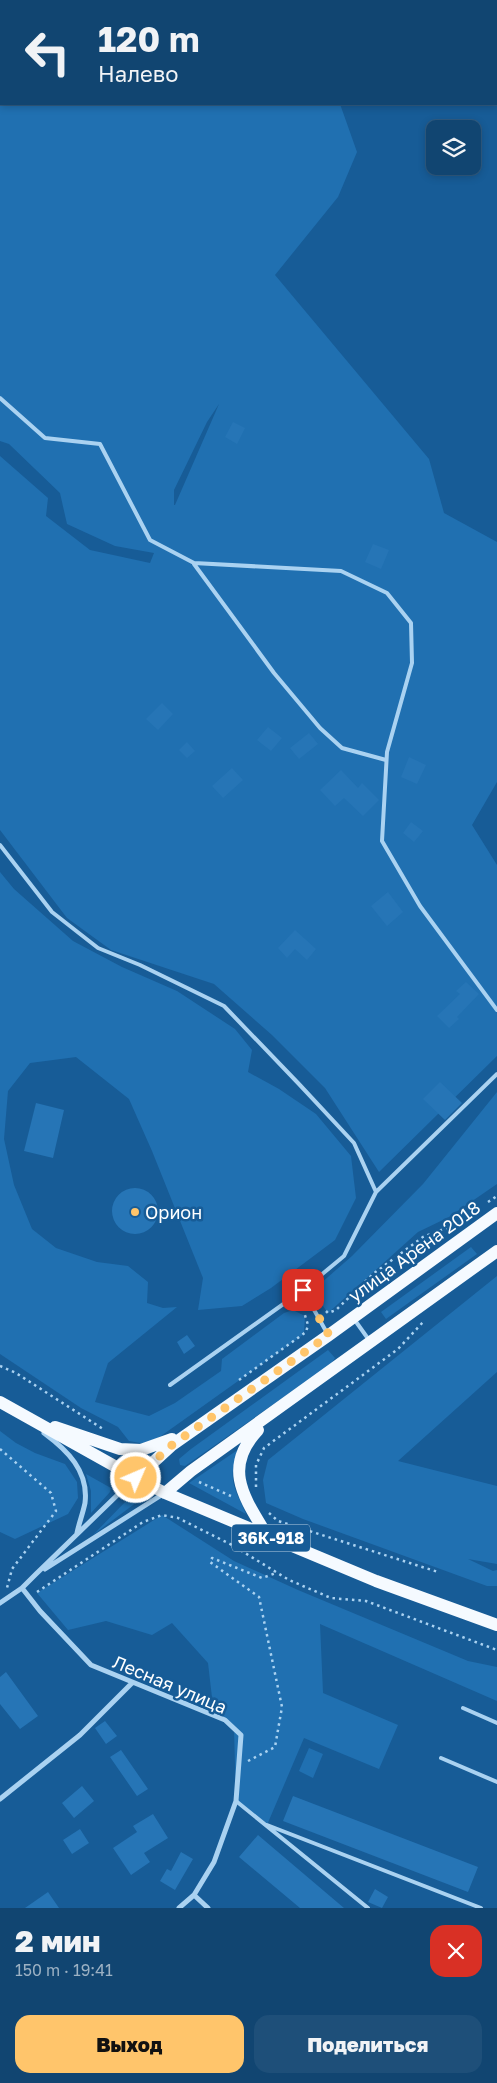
<!DOCTYPE html>
<html lang="ru">
<meta charset="utf-8">
<style>
:root{--surface:#114571;--page:#1e4f79;--text:#f1f3f6;--muted:#9cb1c3;--line:#305d84;--accent:#ffc56b}
body{margin:0;font-family:"Golos Text",sans-serif;background:var(--page);color:var(--text);height:100vh;display:flex;flex-direction:column;font-size:19px;white-space:nowrap}
*{box-sizing:border-box;margin:0}
p{font-size:16px;color:var(--muted)}
.icon{flex:none;width:28px;height:28px;fill:none;stroke:currentColor;stroke-width:2;stroke-linecap:round;stroke-linejoin:round}
.map{position:relative;height:1908px;overflow:hidden}
.details{display:flex;flex-direction:column;background:var(--surface);flex:1}
.details>*{flex:none}
.top-card{position:absolute;left:0px;top:0px;width:498px;height:105px;box-shadow:0 2px 8px #0003,0 0 0 1px var(--line);background:#114571;color:var(--text);overflow:hidden}
.buttons{position:absolute;left:426px;top:120px;display:grid;gap:10px}
.buttons a{display:grid;place-items:center;width:55px;height:55px;border-radius:10px;background:var(--surface);box-shadow:0 2px 8px #0003,0 0 0 1px var(--line);font-size:25px}
.pin{position:absolute;display:grid;place-items:center;width:42px;height:42px;color:#fff;margin:-21px;border-radius:10px;box-shadow:0 2px 8px #0006}
.me{position:absolute;width:55px;margin:-28px;rotate:45deg;stroke-linejoin:round;filter:drop-shadow(0 0 4px #0008)}
.turn{display:flex;align-items:center;gap:18px;height:105px;padding:0 15px;font-size:22px}
.turn .icon{width:65px;height:65px;stroke-width:2.5}
.turn b{display:block;font-size:35px;line-height:42px}
.round{display:grid;place-items:center;flex:none;width:52px;height:52px;border-radius:15px;background:var(--page)}
.overview{display:flex;align-items:center;justify-content:space-between;height:85px;padding:0 15px}
h1{font-size:30px;font-weight:800;line-height:38px}
.button{display:flex;gap:10px;margin-top:auto;padding:10px 15px}
.button a{flex:1;height:58px;border-radius:15px;background:var(--accent);color:#111;font-size:20px;font-weight:800;line-height:58px;text-align:center}
.button a+a{background:var(--page);color:var(--text)}
.map>svg:first-child{display:block}
.green{fill:#2070b1;fill-rule:evenodd}
.building{fill:#2675b6}
.lines{fill:none;stroke-linecap:round;stroke-linejoin:round}
.path{stroke:#aad2f1;stroke-width:2.5;stroke-dasharray:2.5 4;stroke-linecap:butt}
.service{stroke:#aad2f1;stroke-width:4}
.minor{stroke:#aad2f1;stroke-width:5}
.primary{stroke:#f5faff;stroke-width:12}
.route{stroke:#ffc56b;stroke-width:9;stroke-dasharray:0 16.2}
.poi-dot{fill:#ffc56b;stroke:#175c97;stroke-width:2}
.labels{text-anchor:middle;dominant-baseline:central;stroke-width:5;stroke-linejoin:round;paint-order:stroke}
.shield{fill:#175c97;stroke:#b9cee0;stroke-width:1}
.shield-label{font-size:16px;font-weight:bold;fill:#fff}
.poi-label{font-size:18px;fill:#fff;stroke:#175c97;text-anchor:start}
.street-label{font-size:18px;fill:#fff;stroke:#175c97}
</style>
<div class="map">
<svg width="497" height="1908" viewBox="0 0 497 1908">
<rect width="100%" height="100%" fill="#175c97"/>
<!-- green -->
<path class="green" d="M0 0H270L272 1H1V104H340L357 152 338 197 275 275 429 459 444 513 497 542V782L472 825 497 865V1056L379 1172 325 1088 272 1035 214 984 111 950 67 918 0 830V456L48 498 46 516 90 550 150 563 154 553 115 546 67 524 60 493 9 444 0 441ZM219 404 175 505H174V490L207 422Z
M0 872 14 889 73 941 122 967 177 991 235 1029 252 1050 248 1072 279 1089 316 1114 351 1156 356 1198 335 1240 271 1288 242 1306 198 1310 203 1278 152 1151 129 1099 76 1057 30 1063 8 1091 4 1139 14 1185 32 1229 56 1248 97 1262 128 1266 148 1282 147 1303 163 1308 177 1307 108 1363 95 1402 149 1416 175 1403 221 1371 222 1359 284 1313 293 1310 305 1316 304 1334 161 1436 146 1444 129 1441 118 1427 81 1408 0 1354Z
M497 1092V1184L449 1217 418 1232 328 1313 312 1291 352 1256 423 1184Z
M471 1247 477 1254 386 1319 381 1312Z
M497 1276V1372L398 1461 497 1486V1564L468 1559 493 1571 497 1570V1586H487L303 1519 266 1503 263 1480 268 1460Z
M328 1350 335 1358 331 1364 185 1466 180 1465 179 1459 191 1449Z
M0 1431 16 1443 35 1453 65 1464 77 1482 78 1498 68 1514 15 1539 0 1532Z
M242 1447C225 1477 234 1486 246 1514L189 1483Z
M86 1474 111 1488 110 1492 91 1513V1491Z
M129 1498 137 1502 93 1535Z
M162 1515 234 1561 298 1590 468 1661 497 1667V1701L320 1624 323 1693 398 1725 379 1769 304 1738 267 1825 236 1801 234 1729 213 1706 208 1663 172 1623 152 1635 106 1621 68 1630 37 1593Z
M309 1748 323 1754 313 1778 299 1771Z"/>
<!-- building -->
<path class="building" d="M233 422 245 428 237 444 225 437Z
M373 544 389 550 381 569 365 562Z
M162 703 173 714 158 730 146 719Z
M268 727 282 738 271 751 257 740Z
M309 733 318 744 299 759 290 748Z
M187 742 195 751 187 758 179 750Z
M409 757 426 765 417 784 401 777Z
M232 768 243 780 223 798 212 786Z
M341 770 358 788 362 783 379 800 363 816 344 798 335 806 320 790Z
M411 822 423 831 414 842 403 833Z
M388 892 403 912 387 926 371 906Z
M295 930 316 949 307 960 295 949 287 958 278 948Z
M466 982 479 994 457 1017 459 1019 449 1028 437 1016 460 994 456 991Z
M440 1082 462 1103 445 1120 423 1099Z
M36 1103 64 1110 53 1158 24 1151Z
M112 1211a23 23 0 1 1 46 0a23 23 0 1 1-46 0Z
M187 1335 195 1346 184 1354 177 1342Z
M6 1672 38 1716 20 1729 0 1704V1677Z
M105 1721 117 1736 106 1744 95 1728Z
M121 1750 148 1789 137 1796 110 1757Z
M82 1786 94 1801 74 1818 62 1803Z
M293 1796 478 1867 468 1892 283 1821Z
M153 1814 168 1838 144 1853 150 1862 131 1875 113 1848 137 1832 133 1826Z
M80 1829 89 1843 72 1854 63 1840Z
M258 1835 344 1908H300L239 1857Z
M181 1852 193 1859 175 1890 160 1881 167 1869 171 1871Z
M375 1889 388 1897 382 1908 368 1902Z
M48 1892 59 1908H25Z"/>
<g class="lines">
<!-- path -->
<path class="path" d="M488 1202 497 1196
M326 1311 328 1313 336 1310 373 1274 423 1237 462 1222
M0 1366 16 1373 103 1429
M239 1380 306 1332 308 1325 304 1312
M0 1449 51 1493 56 1511 12 1569 7 1588
M199 1482 231 1496
M256 1487V1465L264 1448 398 1349 425 1320
M269 1513 278 1521 438 1572
M37 1592 143 1522 162 1515 178 1518 232 1545 289 1580 331 1598 366 1601 497 1650
M248 1761 275 1747 282 1707 259 1597 210 1562 212 1558 262 1578 276 1573"/>
<!-- service -->
<path class="service" d="M0 398 45 438 100 444 150 540 194 563 341 571 387 593 411 623 412 663 387 752 382 841 420 906 497 1010
M194 564 274 673 320 728 342 748 386 760
M0 845 52 912 98 948 140 965 224 1006 298 1083 354 1143 376 1192 497 1074
M303 1290 327 1333
M354 1319 369 1340
M170 1385 303 1290 344 1256 376 1192
M463 1708 497 1723
M441 1758 497 1782
M236 1801 368 1908
M267 1825 481 1908"/>
<!-- minor -->
<path class="minor" d="M44 1433C67 1450 89 1471 85 1503 83 1513 79 1523 77 1533
M45 1569 163 1494
M22 1588 40 1611 91 1665 225 1720 241 1735 236 1801 214 1862 194 1895 179 1908
M0 1603 22 1588 36 1574 135 1478
M0 1799 80 1735 132 1683
M194 1895 208 1908"/>
<!-- primary -->
<path class="primary" d="M0 1402 136 1478 165 1493 376 1581 497 1625
M55 1427 120 1449 141 1450 172 1439
M258 1430C221 1469 246 1500 268 1537
M136 1478 172 1445 329 1335 497 1213
M165 1493 191 1471 497 1251"/>
</g>
<g class="lines">
<!-- route -->
<path class="route" d="M136 1478 172 1445 329 1335 303 1290"/>
</g>
<!-- markers -->
<circle class="poi-dot" cx="135" cy="1212" r="5"/>
<g class="labels">
<!-- shield labels -->
<rect class="shield" x="232" y="1524.5" width="78" height="27" rx="4"/>
<g class="shield-label">
<text x="271" y="1538">36К-918</text>
</g>
<!-- poi labels -->
<g class="poi-label">
<text x="145" y="1212">Орион</text>
</g>
<!-- street labels -->
<g class="street-label">
<text transform="translate(414 1251) rotate(-36)">улица Арена 2018</text>
<text transform="translate(170 1684) rotate(23)">Лесная улица</text>
</g>
</g>
</svg>
<div class="buttons">
<a><svg class="icon" aria-label="layers" viewBox="0 0 24 24"><path d="M12 4l9 5-9 5-9-5zM3 14l9 5 9-5"/></svg></a>
</div>
<div class="pin" style="left:303px;top:1290px;background:#d93025"><svg class="icon" aria-label="arrive" viewBox="0 0 24 24"><path d="M6 21V4h12l-3 4 3 4H6"/></svg></div>
<svg class="me" style="left:136px;top:1478px" viewBox="-20 -20 40 40"><circle r="17" fill="#ffc56b" stroke="#fff" stroke-width="3"/><path d="M0-11L8 9 0 5-8 9z" fill="#fff"/></svg>
<div class="top-card">
<div class="turn"><svg class="icon" aria-label="left" viewBox="0 0 24 24"><path d="M17 20v-9H6M10 6l-5 5 5 5"/></svg><div><b>120 m</b>Налево</div></div>
</div>
</div>
<section class="details">
<div class="overview"><div><h1>2 мин</h1><p>150 m · 19:41</p></div><a class="round" style="background:#d93025;color:#fff"><svg class="icon" aria-label="close" viewBox="0 0 24 24"><path d="M6 6l12 12M18 6L6 18"/></svg></a></div>
<div class="button"><a>Выход</a><a>Поделиться</a></div>
</section>
